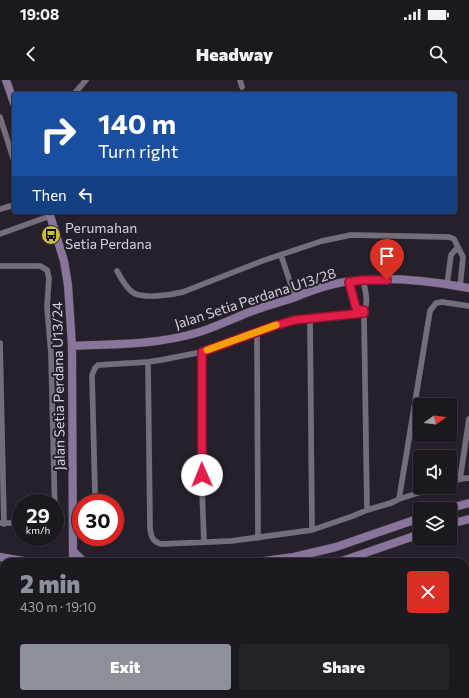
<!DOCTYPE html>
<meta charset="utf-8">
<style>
:root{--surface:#1c1820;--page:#252129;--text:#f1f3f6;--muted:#a0a0a5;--line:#3a373e;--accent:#8c9099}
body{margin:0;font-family:Commissioner,sans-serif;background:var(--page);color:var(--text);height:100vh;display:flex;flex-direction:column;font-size:15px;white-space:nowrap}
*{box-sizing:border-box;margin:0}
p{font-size:13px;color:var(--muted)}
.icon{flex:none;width:22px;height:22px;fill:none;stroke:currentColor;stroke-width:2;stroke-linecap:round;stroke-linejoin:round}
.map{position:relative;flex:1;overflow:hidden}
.side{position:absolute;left:0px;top:478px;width:469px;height:140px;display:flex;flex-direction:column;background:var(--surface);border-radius:12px 12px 0 0;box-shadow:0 1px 3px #0004,0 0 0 1px var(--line)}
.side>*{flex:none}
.hud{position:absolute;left:12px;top:12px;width:445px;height:122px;border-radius:4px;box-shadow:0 1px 3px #0004,0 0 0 1px var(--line);background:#1a4fa0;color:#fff;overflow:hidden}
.needle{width:26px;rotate:76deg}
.fabs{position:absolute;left:413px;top:318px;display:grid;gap:8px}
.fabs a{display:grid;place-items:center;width:44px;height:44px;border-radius:4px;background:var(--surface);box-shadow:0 1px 3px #0004,0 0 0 1px var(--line);font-size:20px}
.speed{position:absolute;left:12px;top:414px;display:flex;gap:8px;font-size:20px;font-weight:700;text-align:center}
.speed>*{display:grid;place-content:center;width:52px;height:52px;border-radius:50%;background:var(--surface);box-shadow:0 1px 3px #0004,0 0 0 1px var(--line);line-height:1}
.speed small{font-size:10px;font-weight:400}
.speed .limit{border:6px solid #d22;background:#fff;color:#111}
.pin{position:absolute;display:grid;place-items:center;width:34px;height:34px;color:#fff;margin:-41px -17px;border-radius:50% 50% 50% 0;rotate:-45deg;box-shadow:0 0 4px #0007}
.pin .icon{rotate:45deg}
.me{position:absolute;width:44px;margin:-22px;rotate:359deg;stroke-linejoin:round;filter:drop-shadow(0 0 3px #0008)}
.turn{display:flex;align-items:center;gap:14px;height:84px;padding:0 20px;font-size:18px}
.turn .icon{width:52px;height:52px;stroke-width:2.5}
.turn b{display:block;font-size:28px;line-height:34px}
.then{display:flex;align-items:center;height:38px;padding:0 20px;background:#0003;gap:8px;font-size:15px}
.round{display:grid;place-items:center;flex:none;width:42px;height:42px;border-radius:4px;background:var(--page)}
.overview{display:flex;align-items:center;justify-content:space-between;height:68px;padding:0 20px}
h1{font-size:24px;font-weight:800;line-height:30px;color:var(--accent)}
.primary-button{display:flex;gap:8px;margin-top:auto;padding:8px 20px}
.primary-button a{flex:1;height:46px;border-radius:4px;background:var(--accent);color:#fff;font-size:16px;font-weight:800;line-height:46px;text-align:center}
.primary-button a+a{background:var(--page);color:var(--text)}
.status{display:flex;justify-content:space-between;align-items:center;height:28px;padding:0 20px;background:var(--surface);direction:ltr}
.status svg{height:11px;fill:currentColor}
header{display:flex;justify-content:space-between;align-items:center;height:52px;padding:0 20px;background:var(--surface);font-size:18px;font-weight:800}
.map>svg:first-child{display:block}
.green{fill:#514c04}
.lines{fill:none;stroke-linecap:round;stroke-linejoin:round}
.street-casing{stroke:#423d46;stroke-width:6}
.secondary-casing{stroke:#423d46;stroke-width:9}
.street{stroke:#746e7b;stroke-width:5.5}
.secondary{stroke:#89759c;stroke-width:8}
.route-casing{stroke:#92132f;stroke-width:10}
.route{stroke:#e11d48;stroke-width:7}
.slow{stroke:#f59e0b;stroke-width:7}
.labels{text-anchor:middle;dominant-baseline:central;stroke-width:4;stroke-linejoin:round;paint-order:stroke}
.poi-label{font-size:14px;fill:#d6d2d9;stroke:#25202a;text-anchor:start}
.street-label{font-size:14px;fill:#d6d2d9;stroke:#25202a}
</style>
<div class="status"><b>19:08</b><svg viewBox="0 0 49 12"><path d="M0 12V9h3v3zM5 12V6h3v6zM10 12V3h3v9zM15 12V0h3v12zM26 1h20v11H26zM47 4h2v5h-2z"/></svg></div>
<header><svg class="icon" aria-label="back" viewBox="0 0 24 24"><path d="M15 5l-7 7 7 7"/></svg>Headway<svg class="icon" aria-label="search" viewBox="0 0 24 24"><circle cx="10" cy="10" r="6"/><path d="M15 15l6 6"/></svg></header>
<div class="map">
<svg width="469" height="618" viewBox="0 0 469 618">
<rect width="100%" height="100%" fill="#25202a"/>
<!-- green -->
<path class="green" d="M0 503 4 504V614H51L23 618H0Z"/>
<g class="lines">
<defs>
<path id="street" d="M240 0 242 7
M74 14 86 0
M0 37 14 81
M0 129 14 125
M0 154 50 136
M281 175 295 217
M0 186H40L47 190 49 198 47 227 51 273 55 434
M117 191C121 198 125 206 131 211 140 220 171 215 183 212L262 181 322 161 351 155 449 157 454 159 463 177 460 207
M349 202 356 228 359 230H364
M447 205 451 175 457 168
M364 233 367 430
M310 238 312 450
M257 251 258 458
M0 263 4 444
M202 272 201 382 204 462
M148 282 150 448C151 456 152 461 161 464L231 461 312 450 353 436 367 430 391 423 399 419 437 407
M460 399 469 339
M450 402 460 399 469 398
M95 414 92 295 95 288 98 285 148 282 161 280 202 272 274 245 295 240 364 233V230C369 222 365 209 363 200
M399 419 430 231 436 223 442 222 469 226
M0 443H21
M465 536 469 550
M122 614 123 618
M183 614 184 618
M241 614 242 618
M300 614V618
M358 614 359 618
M419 614 420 618"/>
<path id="secondary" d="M6 0 14 23
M49 132 64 181 68 205 72 266 73 482
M72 266C114 264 155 265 196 253 213 248 230 240 247 233 262 227 278 223 293 218 305 213 318 208 330 205 373 194 426 200 469 208
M447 429 469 423
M450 444 469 439
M73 471 84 482
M0 477 29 482
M257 482 294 477 336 467 420 438
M339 482 420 454
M0 494 4 495"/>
</defs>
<!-- street casing -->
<use href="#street" class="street-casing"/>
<!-- secondary casing -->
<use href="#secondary" class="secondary-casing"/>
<!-- street -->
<use href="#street" class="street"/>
<!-- secondary -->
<use href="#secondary" class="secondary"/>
</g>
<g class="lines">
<defs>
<path id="route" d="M202 395V272L274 246 295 240 364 233V230H359L356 228 349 202 363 200H387"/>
</defs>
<!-- route casing -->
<use href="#route" class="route-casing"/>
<!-- route -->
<use href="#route" class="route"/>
<!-- slow -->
<path class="slow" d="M207 270 276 245"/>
</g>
<!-- icons -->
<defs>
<symbol id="bus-disc" viewBox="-11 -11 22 22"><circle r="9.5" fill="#c5bc3d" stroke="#25202a"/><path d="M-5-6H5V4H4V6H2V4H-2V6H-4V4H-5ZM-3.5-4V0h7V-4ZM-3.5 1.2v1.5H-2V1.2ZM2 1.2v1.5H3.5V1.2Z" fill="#111"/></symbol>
</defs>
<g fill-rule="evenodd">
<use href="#bus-disc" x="40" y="144" width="22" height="22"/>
</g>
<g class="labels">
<!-- poi labels -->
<g class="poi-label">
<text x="65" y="147">Perumahan<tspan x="65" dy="16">Setia Perdana</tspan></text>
</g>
<!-- street labels -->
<g class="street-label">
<text transform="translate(255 218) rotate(-18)">Jalan Setia Perdana U13/28</text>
<text transform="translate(58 306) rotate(-91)">Jalan Setia Perdana U13/24</text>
</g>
</g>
</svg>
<div class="fabs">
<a><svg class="needle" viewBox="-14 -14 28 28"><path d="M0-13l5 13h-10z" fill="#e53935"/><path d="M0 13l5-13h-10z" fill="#a0a0a5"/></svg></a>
<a><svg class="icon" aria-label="sound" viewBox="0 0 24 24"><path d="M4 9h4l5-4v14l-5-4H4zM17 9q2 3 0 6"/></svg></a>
<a><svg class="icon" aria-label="layers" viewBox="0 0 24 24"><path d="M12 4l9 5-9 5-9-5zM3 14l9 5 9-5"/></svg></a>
</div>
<div class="speed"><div>29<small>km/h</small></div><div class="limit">30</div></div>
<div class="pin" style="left:387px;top:200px;background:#d93025"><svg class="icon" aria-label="arrive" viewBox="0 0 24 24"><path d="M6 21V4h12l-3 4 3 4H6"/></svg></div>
<svg class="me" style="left:202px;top:395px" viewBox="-20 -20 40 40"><circle r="19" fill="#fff"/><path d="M0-13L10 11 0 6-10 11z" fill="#e11d48"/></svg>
<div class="hud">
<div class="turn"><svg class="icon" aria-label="right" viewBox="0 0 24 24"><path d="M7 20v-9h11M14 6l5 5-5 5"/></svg><div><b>140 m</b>Turn right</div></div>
<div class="then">Then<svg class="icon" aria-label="left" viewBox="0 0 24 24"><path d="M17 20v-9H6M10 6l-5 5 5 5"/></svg></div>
</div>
<section class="side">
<div class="overview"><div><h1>2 min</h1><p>430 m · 19:10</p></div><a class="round" style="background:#d93025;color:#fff"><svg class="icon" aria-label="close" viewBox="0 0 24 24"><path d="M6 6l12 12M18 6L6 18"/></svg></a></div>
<div class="primary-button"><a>Exit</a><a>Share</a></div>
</section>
</div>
